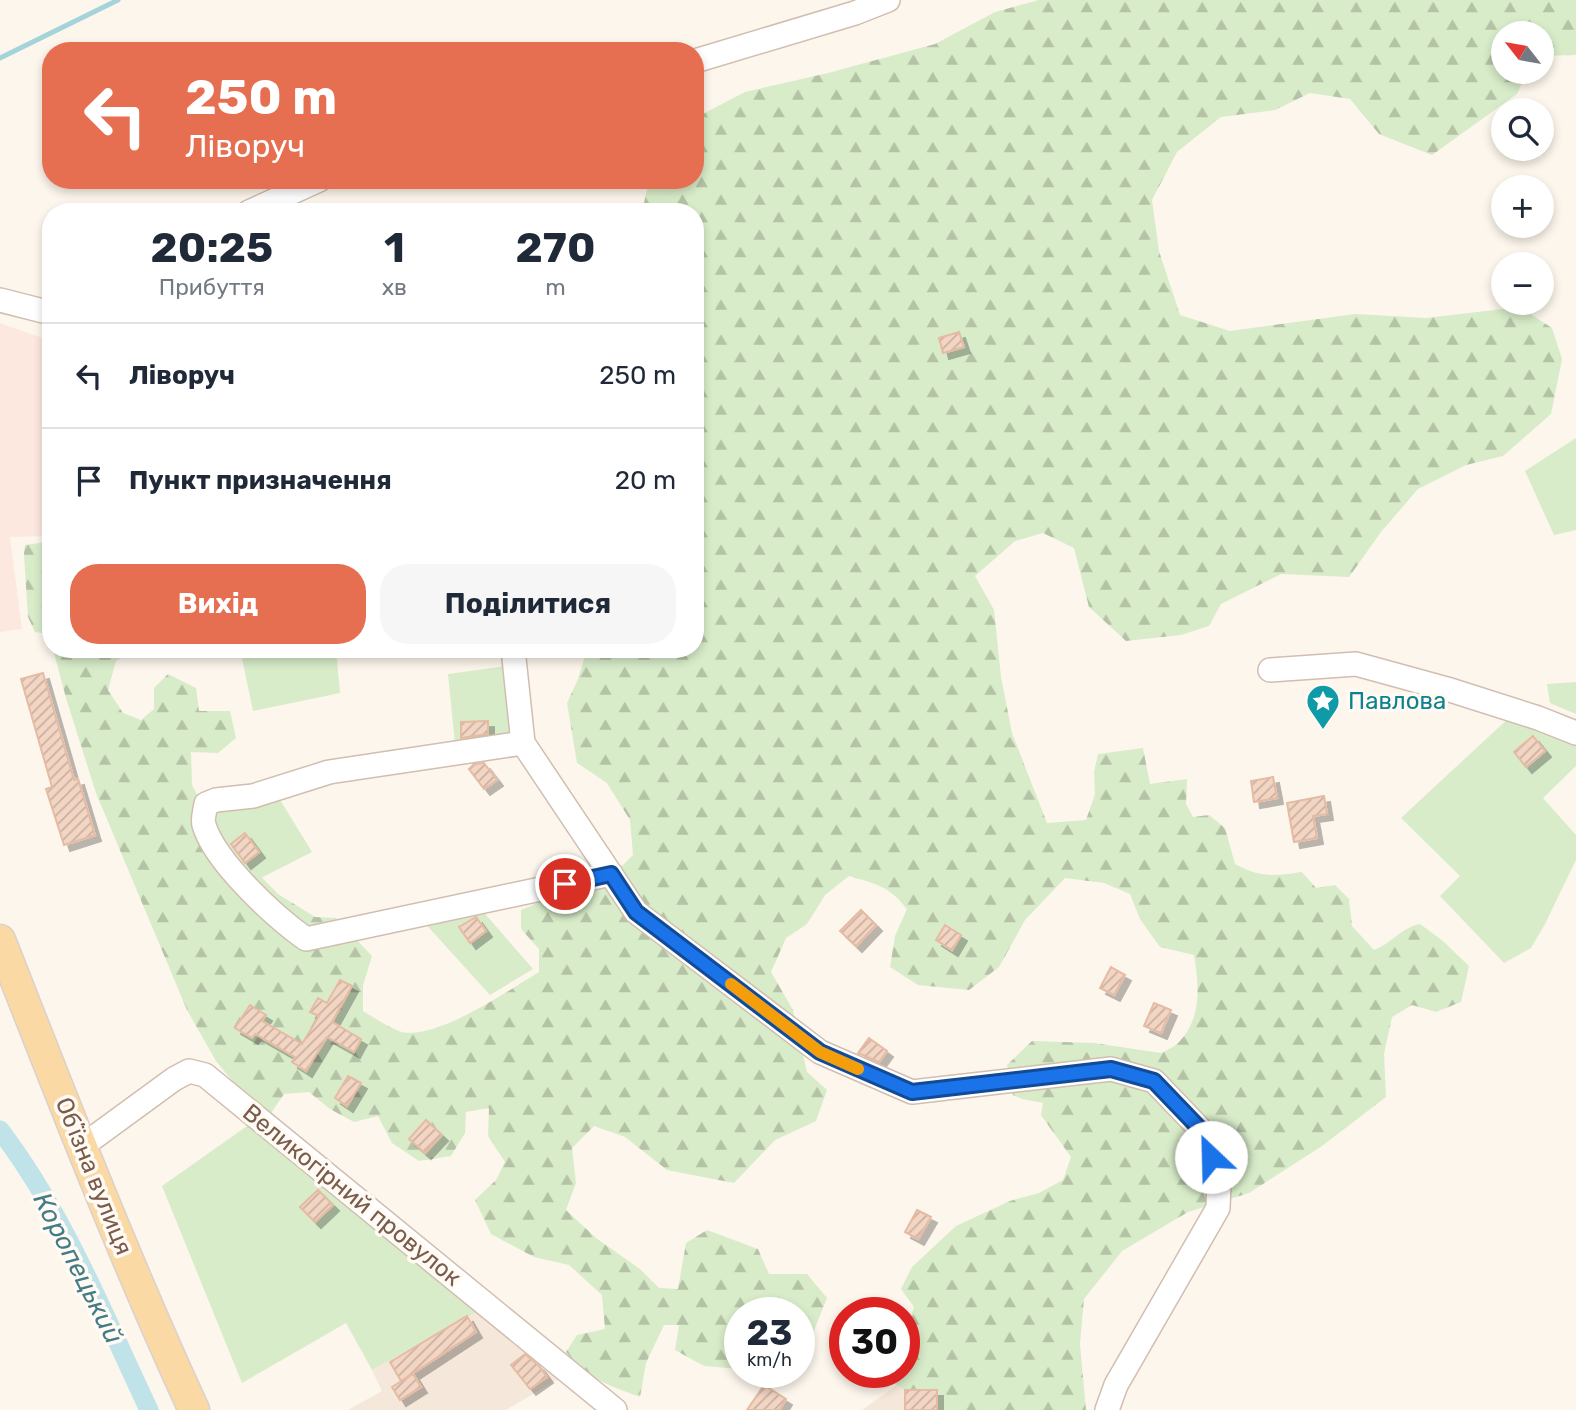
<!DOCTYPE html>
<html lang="uk">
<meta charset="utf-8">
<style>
:root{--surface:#fff;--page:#f6f6f7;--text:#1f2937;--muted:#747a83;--line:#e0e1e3;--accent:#e76f51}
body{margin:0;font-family:Rubik,sans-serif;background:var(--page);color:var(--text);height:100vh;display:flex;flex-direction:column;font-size:26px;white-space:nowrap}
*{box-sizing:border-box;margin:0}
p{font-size:23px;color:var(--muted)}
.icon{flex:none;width:38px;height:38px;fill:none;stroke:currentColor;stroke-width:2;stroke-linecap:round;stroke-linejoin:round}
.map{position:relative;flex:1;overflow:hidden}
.details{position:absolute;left:42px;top:203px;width:662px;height:455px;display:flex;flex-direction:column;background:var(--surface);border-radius:28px;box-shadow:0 4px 10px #0003}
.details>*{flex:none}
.banner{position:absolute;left:42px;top:42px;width:662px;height:147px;border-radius:28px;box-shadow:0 4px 10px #0003;background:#e76f51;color:#fff;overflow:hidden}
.needle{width:46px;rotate:301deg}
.controls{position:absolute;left:1491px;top:21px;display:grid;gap:14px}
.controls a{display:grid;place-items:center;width:63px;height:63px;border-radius:50%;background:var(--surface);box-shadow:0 4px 10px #0003;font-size:35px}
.speed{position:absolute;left:724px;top:1297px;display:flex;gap:14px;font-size:35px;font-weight:700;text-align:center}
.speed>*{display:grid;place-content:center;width:91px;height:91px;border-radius:50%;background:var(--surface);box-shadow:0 4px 10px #0003;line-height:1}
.speed small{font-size:18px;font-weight:400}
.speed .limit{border:10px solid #d22;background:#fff;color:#111}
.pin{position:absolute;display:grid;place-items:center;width:60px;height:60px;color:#fff;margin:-30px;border:4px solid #fff;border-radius:50%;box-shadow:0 2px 7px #0007}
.me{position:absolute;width:77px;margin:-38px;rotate:336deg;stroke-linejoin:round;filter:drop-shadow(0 0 5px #0008)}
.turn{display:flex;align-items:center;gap:24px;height:147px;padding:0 28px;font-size:32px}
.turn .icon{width:91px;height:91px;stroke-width:2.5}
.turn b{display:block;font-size:49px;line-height:60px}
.eta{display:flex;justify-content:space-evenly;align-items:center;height:119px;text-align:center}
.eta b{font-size:42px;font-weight:700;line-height:49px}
.button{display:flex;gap:14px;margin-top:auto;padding:14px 28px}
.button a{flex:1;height:80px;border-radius:28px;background:var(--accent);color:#fff;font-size:28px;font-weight:700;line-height:80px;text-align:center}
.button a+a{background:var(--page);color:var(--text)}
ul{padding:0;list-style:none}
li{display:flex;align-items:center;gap:21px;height:105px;padding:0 28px;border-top:2px solid var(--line)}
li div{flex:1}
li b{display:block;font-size:26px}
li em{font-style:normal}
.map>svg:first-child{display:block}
.residential{fill:#f5e8da}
.commercial{fill:#fde8e0}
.forest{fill:url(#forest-firs)}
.green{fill:#d8ecc9}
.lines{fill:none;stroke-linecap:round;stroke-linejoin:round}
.stream{stroke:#a5d3da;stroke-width:5}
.canal{stroke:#bfe3e8;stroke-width:19}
.building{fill:url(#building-hatch);stroke:#e6bba3;stroke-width:2;filter:url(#shadow)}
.minor-casing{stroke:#d1beb0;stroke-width:26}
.major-casing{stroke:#dad1cd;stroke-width:33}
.minor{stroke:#fff;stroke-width:23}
.major{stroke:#fbd9a5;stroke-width:30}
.route-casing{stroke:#114b97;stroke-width:18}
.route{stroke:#1a73e8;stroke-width:12}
.slow{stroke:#f59e0b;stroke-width:12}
.labels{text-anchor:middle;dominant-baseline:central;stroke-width:7;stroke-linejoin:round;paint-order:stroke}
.culture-label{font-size:24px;fill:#0d838f;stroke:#fffaf3;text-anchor:start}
.street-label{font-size:24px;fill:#7a5c4d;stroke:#fffaf3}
.water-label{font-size:26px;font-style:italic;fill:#437c86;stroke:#fffaf3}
</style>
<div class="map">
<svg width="1576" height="1410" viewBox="0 0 1576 1410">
<defs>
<pattern id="forest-firs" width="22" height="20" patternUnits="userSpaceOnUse" patternTransform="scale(1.75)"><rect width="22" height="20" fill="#d8ecc9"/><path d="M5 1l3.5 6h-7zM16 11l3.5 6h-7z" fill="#b4c2a5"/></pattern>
<pattern id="building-hatch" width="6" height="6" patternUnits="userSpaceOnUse" patternTransform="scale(1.75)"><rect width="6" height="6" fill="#f3d5c3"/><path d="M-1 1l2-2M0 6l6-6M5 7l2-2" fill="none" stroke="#cab0a1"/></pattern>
<filter id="shadow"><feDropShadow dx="6" dy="6" stdDeviation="0" flood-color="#0004"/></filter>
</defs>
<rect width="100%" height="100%" fill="#fdf6ec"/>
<!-- residential -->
<path class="residential" d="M482 1309 564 1376 506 1410H348L382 1391 372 1370Z
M943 1370 951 1410H862L915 1372Z"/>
<!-- commercial -->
<path class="commercial" d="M0 323 51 341V531L47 536 10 537 22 629 0 632Z"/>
<!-- forest -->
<path class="forest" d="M1039 0H1576V55L1542 56V33H1503V72H1527L1517 94 1432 155 1379 134 1350 99 1310 93 1275 110 1221 117 1177 152 1152 200 1159 251 1180 315 1230 331 1355 314 1426 318 1520 307 1552 328 1562 359 1551 414 1503 456 1466 465 1418 489 1381 532 1349 577 1281 574 1221 604 1209 626 1181 635 1126 641 1089 607 1074 548 1043 533 1015 541 975 576 994 610 1001 677 1012 733 1047 823 1086 820 1095 794 1094 772 1098 754 1143 748 1150 784 1187 779 1186 804 1193 817 1209 815 1225 828 1235 864C1261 878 1274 876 1302 872L1316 888 1335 885 1349 899 1352 926 1374 950C1394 942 1400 928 1420 924L1443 941 1469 966 1461 1002 1436 1012 1412 1005 1392 1017 1384 1054 1386 1097 1322 1146 1249 1193 1188 1212 1122 1251 1084 1299 1080 1344 1086 1410H937L936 1390H905L895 1384 902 1372H905L910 1355 906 1332 914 1307 901 1289 912 1267 956 1226 1010 1201 1039 1193 1063 1180 1071 1157 1041 1115 1043 1103 1022 1099 1013 1095 1007 1065 1032 1041 1094 1043 1161 1053C1167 1050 1176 1046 1180 1041 1202 1017 1199 985 1194 955L1160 947 1140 919 1130 894 1104 883 1065 878 1025 920 999 967 969 990 918 985 890 967 895 936 907 909C889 886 876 884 849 876L825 895 807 924 786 938 771 972 793 1010 807 1072 827 1090 816 1121 775 1140 734 1183 667 1170 625 1137 594 1126 572 1148 576 1183 566 1210 596 1238 640 1269 659 1288 678 1289 686 1243 707 1230 758 1249 769 1274H807L827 1298 809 1343 800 1348V1312H740V1369L704 1366 675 1350 679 1325H664L646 1363 640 1397C606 1384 590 1380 566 1352L577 1335 605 1329 602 1295 569 1265 534 1257 491 1234 475 1200 496 1180 505 1162 488 1136 489 1108 466 1112 465 1133 451 1156 419 1161 392 1143 378 1116 354 1122 330 1109 309 1092 284 1094 271 1113 243 1094 216 1061 187 1010 96 793 66 698 53 649H137L116 661 108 690 123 713 141 720 154 709V688L168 674 196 688 199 711H230L236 738 218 753 191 752 192 785 216 831 278 894 315 917 336 918 372 956 363 985V1011C375 1018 389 1028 402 1032 437 1040 509 990 539 972V949L521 929V910L620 868 633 855 630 820 607 783 577 763 567 703 578 679 587 649H695V212H642L649 180H695V118L745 92 828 73 935 44 995 12Z
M51 536V640L49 634 35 632 28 617 24 554 25 545 40 543Z"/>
<!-- green -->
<path class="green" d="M1576 438V530L1554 535 1525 471Z
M240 649H336L340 693 253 711Z
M506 666 511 737 455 744 448 674Z
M1576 682V714L1550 703 1547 684Z
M1512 715 1576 739V766L1543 798 1576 835V860L1545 924 1531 948 1504 963 1440 896 1460 876 1401 818Z
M279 798 312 852 253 882 226 854 211 812Z
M480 908 533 969 490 995 422 920Z
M250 1124 482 1309 372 1370 346 1323 242 1383 162 1186Z"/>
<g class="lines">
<!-- stream -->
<path class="stream" d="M0 58 118 0"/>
<!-- canal -->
<path class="canal" d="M0 1130C64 1214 104 1315 149 1410"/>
</g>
<!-- building -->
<path class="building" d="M959 332 964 347 943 353 939 338Z
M43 673 74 780 78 779 95 835 64 845 46 789 52 787 21 679Z
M488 721V734L461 738V722Z
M1533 736 1545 751 1526 767 1514 752Z
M484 763 497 780 484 789 469 769 474 764Z
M1273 777 1277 798 1254 802 1251 781Z
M1324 796 1327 814 1313 816 1317 838 1294 842 1287 803Z
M245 833 259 852 245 863 231 844Z
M861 910 876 925 856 946 840 931Z
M476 917 486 931 470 943 459 927Z
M945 925 961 935 952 950 936 940Z
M1111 967 1125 975 1114 995 1100 988Z
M340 980 352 986 332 1022 361 1039 354 1052 327 1037 306 1071 292 1062 295 1057 255 1034 252 1038 235 1028 250 1005 266 1015 262 1021 302 1044 319 1016 310 1012 318 998 327 1003Z
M1154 1003 1171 1010 1161 1033 1144 1026Z
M869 1038 887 1051 879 1062 858 1053Z
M348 1076 361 1083 347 1106 335 1098Z
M426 1120 442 1135 425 1153 409 1139Z
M318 1190 333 1205 315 1222 300 1207Z
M917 1210 931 1217 918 1239 905 1232Z
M467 1316 476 1332 401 1381 390 1362Z
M525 1354 539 1366 547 1377 530 1389 511 1365Z
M413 1374 421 1387 400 1400 392 1387Z
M764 1385 786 1399 779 1410H747Z
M905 1390H937V1410H905Z"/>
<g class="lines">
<defs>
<path id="minor" d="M695 61 855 13 888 0
M249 212 319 180
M0 300 51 313
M513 649 523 743 636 912 820 1052 912 1092 1111 1069 1154 1081 1202 1131 1219 1183 1218 1208 1116 1385 1107 1410
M1270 670 1356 664 1447 689 1538 718 1576 733
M523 743 329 772 253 796 216 800 206 804C205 811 202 819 204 825 215 862 275 917 306 939L611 874
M81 1147 174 1079 189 1071 205 1075 615 1410"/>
<path id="major" d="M0 940C62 1098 123 1256 194 1410"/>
</defs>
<!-- minor casing -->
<use href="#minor" class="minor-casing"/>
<!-- major casing -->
<use href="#major" class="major-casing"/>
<!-- minor -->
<use href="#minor" class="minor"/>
<!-- major -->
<use href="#major" class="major"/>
</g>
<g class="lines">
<defs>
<path id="route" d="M565 884 611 874 636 912 820 1052 912 1092 1111 1069 1154 1081 1202 1131 1211 1157"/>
</defs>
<!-- route casing -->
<use href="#route" class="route-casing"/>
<!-- route -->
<use href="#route" class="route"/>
<!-- slow -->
<path class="slow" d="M731 984 820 1052 858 1069"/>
</g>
<!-- icons -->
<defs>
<symbol id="sight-pin" viewBox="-11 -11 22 30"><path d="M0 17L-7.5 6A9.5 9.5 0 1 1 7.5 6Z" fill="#0f9aa8" stroke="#fffaf3"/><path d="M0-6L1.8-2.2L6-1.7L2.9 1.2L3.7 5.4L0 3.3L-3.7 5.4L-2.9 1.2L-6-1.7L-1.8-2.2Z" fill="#fff"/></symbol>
</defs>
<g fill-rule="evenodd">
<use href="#sight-pin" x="1304" y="682" width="38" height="52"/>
</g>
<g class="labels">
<!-- culture labels -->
<g class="culture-label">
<text x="1348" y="701">Павлова</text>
</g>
<!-- street labels -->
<g class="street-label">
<text transform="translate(94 1176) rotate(68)">Обʼїзна вулиця</text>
<text transform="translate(352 1195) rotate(39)">Великогірний провулок</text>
</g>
<!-- water labels -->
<g class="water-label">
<text transform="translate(78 1268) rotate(63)">Коропецький</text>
</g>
</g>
</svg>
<div class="controls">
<a><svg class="needle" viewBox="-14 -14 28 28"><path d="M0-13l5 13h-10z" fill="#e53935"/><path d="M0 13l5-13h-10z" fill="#747a83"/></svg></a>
<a><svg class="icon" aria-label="search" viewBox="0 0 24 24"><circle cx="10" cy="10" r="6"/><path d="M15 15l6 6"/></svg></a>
<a>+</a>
<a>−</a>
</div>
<div class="speed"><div>23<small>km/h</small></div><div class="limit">30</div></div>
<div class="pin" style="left:565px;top:884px;background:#d93025"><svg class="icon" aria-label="arrive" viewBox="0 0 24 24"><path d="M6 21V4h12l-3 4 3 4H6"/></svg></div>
<svg class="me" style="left:1211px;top:1157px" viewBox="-20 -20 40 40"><circle r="19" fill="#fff"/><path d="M0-13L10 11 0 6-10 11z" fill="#1a73e8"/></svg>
<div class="banner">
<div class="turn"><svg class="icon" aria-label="left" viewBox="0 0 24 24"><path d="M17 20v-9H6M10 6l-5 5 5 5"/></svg><div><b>250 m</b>Ліворуч</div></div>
</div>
<section class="details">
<div class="eta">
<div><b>20:25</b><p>Прибуття</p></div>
<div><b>1</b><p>хв</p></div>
<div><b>270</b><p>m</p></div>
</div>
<ul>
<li><svg class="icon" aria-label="left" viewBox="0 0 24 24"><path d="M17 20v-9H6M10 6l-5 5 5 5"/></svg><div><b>Ліворуч</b></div><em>250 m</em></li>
<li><svg class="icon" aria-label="arrive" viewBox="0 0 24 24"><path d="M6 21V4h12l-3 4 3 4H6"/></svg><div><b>Пункт призначення</b></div><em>20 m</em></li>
</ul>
<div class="button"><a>Вихід</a><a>Поділитися</a></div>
</section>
</div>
